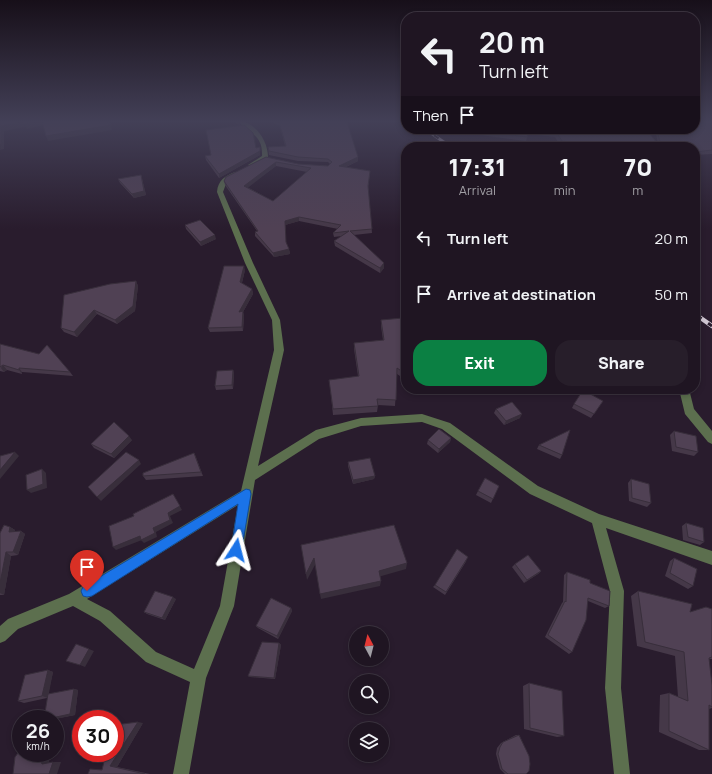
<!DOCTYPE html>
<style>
:root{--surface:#1f1522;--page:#271e2a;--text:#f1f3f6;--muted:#a19fa5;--line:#3c3440;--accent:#0b8043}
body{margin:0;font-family:Manrope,sans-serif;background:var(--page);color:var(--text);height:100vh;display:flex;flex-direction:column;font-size:15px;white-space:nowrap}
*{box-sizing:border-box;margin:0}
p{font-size:13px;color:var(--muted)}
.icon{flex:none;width:22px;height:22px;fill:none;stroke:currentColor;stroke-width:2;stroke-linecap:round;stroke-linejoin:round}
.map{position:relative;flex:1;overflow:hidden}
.details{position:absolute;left:401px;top:142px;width:299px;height:252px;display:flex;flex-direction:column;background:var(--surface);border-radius:16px;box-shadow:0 2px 6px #0003,0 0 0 1px var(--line)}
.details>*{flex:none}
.banner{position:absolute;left:401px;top:12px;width:299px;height:122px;border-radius:16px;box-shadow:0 2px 6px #0003,0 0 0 1px var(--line);background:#1f1522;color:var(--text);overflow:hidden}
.needle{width:26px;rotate:353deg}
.controls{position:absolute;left:349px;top:626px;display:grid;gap:8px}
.controls a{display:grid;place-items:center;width:40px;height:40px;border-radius:50%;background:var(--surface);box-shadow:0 2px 6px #0003,0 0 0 1px var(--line);font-size:20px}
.speed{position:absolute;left:12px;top:710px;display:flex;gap:8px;font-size:20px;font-weight:700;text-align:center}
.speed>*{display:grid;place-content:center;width:52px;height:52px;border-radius:50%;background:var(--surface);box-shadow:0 2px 6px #0003,0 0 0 1px var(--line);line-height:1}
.speed small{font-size:10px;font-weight:400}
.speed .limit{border:6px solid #d22;background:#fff;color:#111}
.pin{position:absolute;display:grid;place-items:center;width:34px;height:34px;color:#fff;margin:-41px -17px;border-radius:50% 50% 50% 0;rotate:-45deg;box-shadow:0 0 4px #0007}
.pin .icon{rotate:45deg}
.me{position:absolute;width:44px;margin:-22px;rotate:9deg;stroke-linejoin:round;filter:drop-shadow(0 0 3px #0008)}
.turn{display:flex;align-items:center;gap:14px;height:84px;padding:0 12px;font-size:18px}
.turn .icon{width:52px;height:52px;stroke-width:2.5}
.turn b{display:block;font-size:28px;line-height:34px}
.then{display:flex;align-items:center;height:38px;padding:0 12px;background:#0003;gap:8px;font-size:15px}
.eta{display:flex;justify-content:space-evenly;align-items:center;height:68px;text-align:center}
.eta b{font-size:24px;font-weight:800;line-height:28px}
.cta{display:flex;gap:8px;margin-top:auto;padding:8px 12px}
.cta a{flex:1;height:46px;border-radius:16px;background:var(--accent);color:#fff;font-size:16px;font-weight:800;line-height:46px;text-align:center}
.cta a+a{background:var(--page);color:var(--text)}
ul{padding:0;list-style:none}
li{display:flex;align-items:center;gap:12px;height:56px;padding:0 12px}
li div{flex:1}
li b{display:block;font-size:15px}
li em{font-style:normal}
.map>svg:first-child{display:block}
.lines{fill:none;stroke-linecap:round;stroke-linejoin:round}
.minor{fill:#5c6f4e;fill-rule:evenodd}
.rail-far1-casing{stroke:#d1c8d4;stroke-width:3}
.rail-casing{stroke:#d1c8d4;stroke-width:4.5}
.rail-far1{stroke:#291c2d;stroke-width:2;stroke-dasharray:5.5;stroke-linecap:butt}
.rail{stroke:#291c2d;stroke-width:3;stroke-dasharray:8;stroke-linecap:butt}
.wall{fill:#453848;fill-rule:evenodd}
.shaded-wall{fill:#382e3b}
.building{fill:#504154;stroke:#382e3b;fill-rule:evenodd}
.route{fill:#1a73e8;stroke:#114b97}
</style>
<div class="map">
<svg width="712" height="774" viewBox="0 0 712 774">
<rect width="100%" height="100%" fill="#291c2d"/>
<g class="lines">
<!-- minor -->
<path class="minor" d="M238 121C255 121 268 141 268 157L253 166 248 165 262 156C263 134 249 134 238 121Z
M235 172 240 173 227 181 223 192 253 263 280 320 284 350 258 466 316 430 361 418 422 414 450 423 538 486 599 514 712 551V565L606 528 624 591 621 688 630 774H614L605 688 610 591 592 523 530 494 442 429 422 422 361 426 319 439 255 480 234 606 206 678 189 774H173L190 682 146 662 100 621 73 606 18 629 5 641 0 643V626L8 619 69 594 241 491 274 350 272 320 245 263 217 192C218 180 225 176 235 172ZM238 505 220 606 194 669 156 652 110 611 87 599Z
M679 389H689L694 409 712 431V444L708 442 685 414Z"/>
<defs>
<path id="rail-far1" d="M425 129 451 147"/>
<path id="rail" d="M695 314 712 326"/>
</defs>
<!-- rail-far1 casing -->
<use href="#rail-far1" class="rail-far1-casing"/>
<!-- rail casing -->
<use href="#rail" class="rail-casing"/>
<!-- rail-far1 -->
<use href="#rail-far1" class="rail-far1"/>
<!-- rail -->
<use href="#rail" class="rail"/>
</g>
<!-- wall -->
<path class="wall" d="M232 121H239L240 125Z
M245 121H251L252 124Z
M270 121H344L358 157V161L346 167 370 171 368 188 372 233 354 235 384 268 380 273 335 246 334 241 342 236 334 237 333 233 338 229 299 221 285 225 286 243 289 249 290 254 274 257 255 236V232L257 231 225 185 224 181 266 157 298 164 328 166 330 164 328 162 298 161 269 155 268 147 285 146 280 126ZM276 166 307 172 273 201 247 187Z
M399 121H406V125L399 124Z
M712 121V154L695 155V147H574L560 145 555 137 528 134 526 141 435 129H646L658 144 655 129H695Z
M256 148 260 151V155L219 178 206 160 205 156Z
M141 175 146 195 134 198 120 183 118 179Z
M185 225 216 239 201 246 186 229Z
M245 270 242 283 252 289 253 294 243 312 244 316 243 331 210 332 208 328Z
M136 281 138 286 135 311 117 324 97 314 77 337 64 332 61 328Z
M381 320 406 321V380L397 374 395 406 378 405 377 412 333 415 330 386 358 376 354 349V343L383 340 381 326Z
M0 344 70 372 73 376 22 372V374L7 370 4 372 0 371Z
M233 370 234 374 233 389 216 390 215 386Z
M603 401 591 418 572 408 574 404Z
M496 409 520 418 504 425 494 413Z
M674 431 698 452 694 456 672 451 670 435Z
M451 438 450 442 438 453 427 444 428 440Z
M132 440 114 458 94 448 91 444Z
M539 445 562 455 560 459 537 449Z
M194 453 203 476 146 480 143 476Z
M348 462 375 476 374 479 353 484 348 466Z
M631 479 651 503 647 507 629 501 628 483Z
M499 486 491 503 476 495 478 491Z
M686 523 704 542 700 545 683 540 682 526Z
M10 527 15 530V532L21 531 25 534 18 555 11 556 4 595H0V533Z
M674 558 693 586 688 589 665 576 670 561Z
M467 560 445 595 433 587 435 585Z
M515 564 541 571 538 574 524 583 512 567Z
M567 572 590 583 609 606 605 608 588 601 572 652 569 654 545 637 562 603 563 602 564 575Z
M638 591 690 612 712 609V659H709L712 685V708L709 709V750H699L659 732 660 695 669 693 678 697 675 656 637 646 631 596Z
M176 599 165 620 147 614 144 612Z
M291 608 292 611 278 639 258 628 256 626Z
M279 643 281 645 275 679 250 677 248 676Z
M48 670 53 672 48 694 74 689 78 690 75 715 55 719 47 698 24 703 18 701Z
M529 683 564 736 557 737 524 729 523 686Z
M143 723 117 767 150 774H88L103 769Z
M516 735H519L526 774H505L500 769 496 754 497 748 501 743Z"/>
<!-- shaded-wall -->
<path class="shaded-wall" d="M39 121H42L44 125 27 129 24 124Z
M22 122 25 127 4 131V149L0 150 1 126Z
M111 125 112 130 48 141 46 136Z
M260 147V155L219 178V174Z
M358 157V161L339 170V166Z
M276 162V166L245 190 244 186Z
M141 175 146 195 134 198 132 194Z
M299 217V221L285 225 286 246 285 221Z
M215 235 216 239 201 246 200 242Z
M289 249 290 254 274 257 273 253Z
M384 263V268L380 273V268Z
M244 266 245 270 241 286 240 282Z
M136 281 138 286 135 311 117 324 115 320Z
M252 289 253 294 243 312 244 316 243 331 239 312Z
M94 310 97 314 77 337 74 332Z
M3 365 7 370 4 372 1 368Z
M19 368 22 372V374L19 370Z
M233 370 234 374 233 389 232 385Z
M522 414 520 418 504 425 506 421Z
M129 436 132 440 114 458 111 454Z
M451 438 450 442 438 453 439 449Z
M15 452 19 456 0 479V470Z
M194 453 196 457 203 476 201 472Z
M139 460 141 464 101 501 97 497Z
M42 469 46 473 47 488 31 493 27 490Z
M375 476 374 479 353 484V480Z
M173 494 182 510 170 516 173 523 156 532 157 537 144 543 141 540H142L116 550 113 547 140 536 153 528 168 513Z
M10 527 15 530 14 536 9 532Z
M21 531 25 534 18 555 13 552Z
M6 552 11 556 4 595 0 593V583Z
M314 558 316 563 307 580 306 574Z
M407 563 406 569 378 577 379 571Z
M541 571 538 574 524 583 527 580Z
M381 581 380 586 321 599 320 594Z
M173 597 176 599 165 620 162 618Z
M291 608 292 611 278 639 277 636Z
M279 643 281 645 275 679 274 678Z
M89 649 94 651 85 667 80 665Z
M48 670 53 672 48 698 42 696Z
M74 689 78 690 75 715 55 719H47Z
M138 722 143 723 117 767 110 766Z
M39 753H47L50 765 42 764Z
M53 762H61L57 774H49Z"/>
<!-- building -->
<path class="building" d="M0 121H39L24 124 22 122 1 126V144H0Z
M42 121H109L111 125 46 136Z
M277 121H344L347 122 358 157 339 166 370 171 368 186 372 229 350 231 384 263 380 268 334 241 349 231 333 233 341 225 299 217 285 221 286 242 289 249 273 253 255 232 258 231 224 181 226 177 266 157 298 164 328 166 332 162 328 159 298 157 269 151 268 147 286 146 279 122ZM276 162 311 168 273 201 244 186Z
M695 121H712V150L695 152V147H661L657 129H695Z
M244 125 253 133 256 148 260 147V151L219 174 205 156 211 155 206 130Z
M465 129H646L660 147H635L631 143 630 147H605L562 141 557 133 529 130 527 137Z
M141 175 144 191 132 194 118 179Z
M200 220 215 235 200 242 185 225Z
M224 266H244L240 282 252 289 239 312 243 311 242 327 208 328Z
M136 281 133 306 115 320 94 310 74 332 61 328 64 295 110 284Z
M403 318 406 321V374L397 368 396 400 377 399 378 406 333 409 329 380 359 376 354 343 384 340 381 320Z
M0 344 39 354 47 345 70 372 19 368V370L3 365 0 367Z
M233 370 232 385 215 386 217 371Z
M583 390 603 401 594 414 574 404Z
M512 402 522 414 506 421 496 409Z
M114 422 129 436 111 454 91 444Z
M439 429 451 438 439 449 428 440Z
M570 430 562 455 539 445Z
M674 431 696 436 698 452 676 447Z
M15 452 0 470V456Z
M126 452 139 460 97 497 88 487Z
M194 453 201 472 143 476V473Z
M370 458 375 476 353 480 348 462Z
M42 469 43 484 27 490 26 475Z
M485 478 499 486 493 499 478 491Z
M631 479 649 484 651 503 632 498Z
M173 494 180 506 168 513 170 520 153 528 155 533 141 540 140 536 113 547 109 526 134 516 133 514Z
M686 523 703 528 704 542 688 537Z
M4 525 10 527 9 532 21 531 13 552H6L0 583V533Z
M394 525 407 563 379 571 381 581 320 594 314 558 306 574 301 545Z
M457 549 468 557 446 592 435 585Z
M528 555 541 571 527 580 515 564Z
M674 558 697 569 693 586 670 573Z
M567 572 590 580V583L610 591 609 606 588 598 586 620 572 652 548 635 565 601 566 602Z
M155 591 173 597 162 618 144 612Z
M638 591 692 604 690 612 706 607 712 609V657L709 658 712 685V707L709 705V750L669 731V693L688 701 684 652 645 642Z
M271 598 291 608 277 636 256 626Z
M262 642 279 643 274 678 248 676Z
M76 644 89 649 80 665 66 661Z
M48 670 42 696 18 701 25 675Z
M529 683 562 691 564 736 530 728Z
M74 689 70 714 47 719H44L48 694Z
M138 722 110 766 145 774H88L90 769 102 770 106 753H115V725Z
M519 735 529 756 530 764 529 771 526 774H508L502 769 498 754 500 747 503 742Z
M21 749V753H39L42 764 53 762 49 774H13L15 757Z"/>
<!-- sky -->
<linearGradient id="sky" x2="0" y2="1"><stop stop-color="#170f19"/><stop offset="0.53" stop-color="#434057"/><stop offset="1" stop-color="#434057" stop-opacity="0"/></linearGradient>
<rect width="712" height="229" fill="url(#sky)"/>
<!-- route -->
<path class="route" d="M246 489 250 490 251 494 241 554 236 556 232 554 231 550 238 504 92 596 87 597 83 596 81 591 83 587Z"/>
</svg>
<div class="controls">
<a><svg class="needle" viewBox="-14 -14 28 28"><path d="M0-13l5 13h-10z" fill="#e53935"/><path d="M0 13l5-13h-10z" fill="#a19fa5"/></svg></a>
<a><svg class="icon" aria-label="search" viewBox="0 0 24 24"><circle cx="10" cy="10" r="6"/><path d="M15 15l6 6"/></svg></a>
<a><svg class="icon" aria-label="layers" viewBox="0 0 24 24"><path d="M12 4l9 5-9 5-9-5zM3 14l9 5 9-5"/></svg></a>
</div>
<div class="speed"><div>26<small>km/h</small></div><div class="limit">30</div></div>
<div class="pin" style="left:87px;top:591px;background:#d93025"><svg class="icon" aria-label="arrive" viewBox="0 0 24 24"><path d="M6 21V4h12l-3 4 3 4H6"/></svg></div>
<svg class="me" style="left:236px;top:550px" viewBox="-20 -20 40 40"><path d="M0-17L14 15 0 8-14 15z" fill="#1a73e8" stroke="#fff" stroke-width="4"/></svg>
<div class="banner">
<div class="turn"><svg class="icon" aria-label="left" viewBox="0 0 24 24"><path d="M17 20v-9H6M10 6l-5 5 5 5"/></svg><div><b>20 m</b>Turn left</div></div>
<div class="then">Then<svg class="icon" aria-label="arrive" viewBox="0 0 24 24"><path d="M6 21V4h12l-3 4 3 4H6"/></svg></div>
</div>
<section class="details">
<div class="eta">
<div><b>17:31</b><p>Arrival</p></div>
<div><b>1</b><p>min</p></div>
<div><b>70</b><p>m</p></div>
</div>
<ul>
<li><svg class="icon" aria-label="left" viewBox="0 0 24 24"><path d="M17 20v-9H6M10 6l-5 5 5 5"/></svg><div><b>Turn left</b></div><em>20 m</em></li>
<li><svg class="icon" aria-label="arrive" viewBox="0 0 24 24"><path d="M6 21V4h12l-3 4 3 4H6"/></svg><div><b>Arrive at destination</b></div><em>50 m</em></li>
</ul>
<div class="cta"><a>Exit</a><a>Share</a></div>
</section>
</div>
